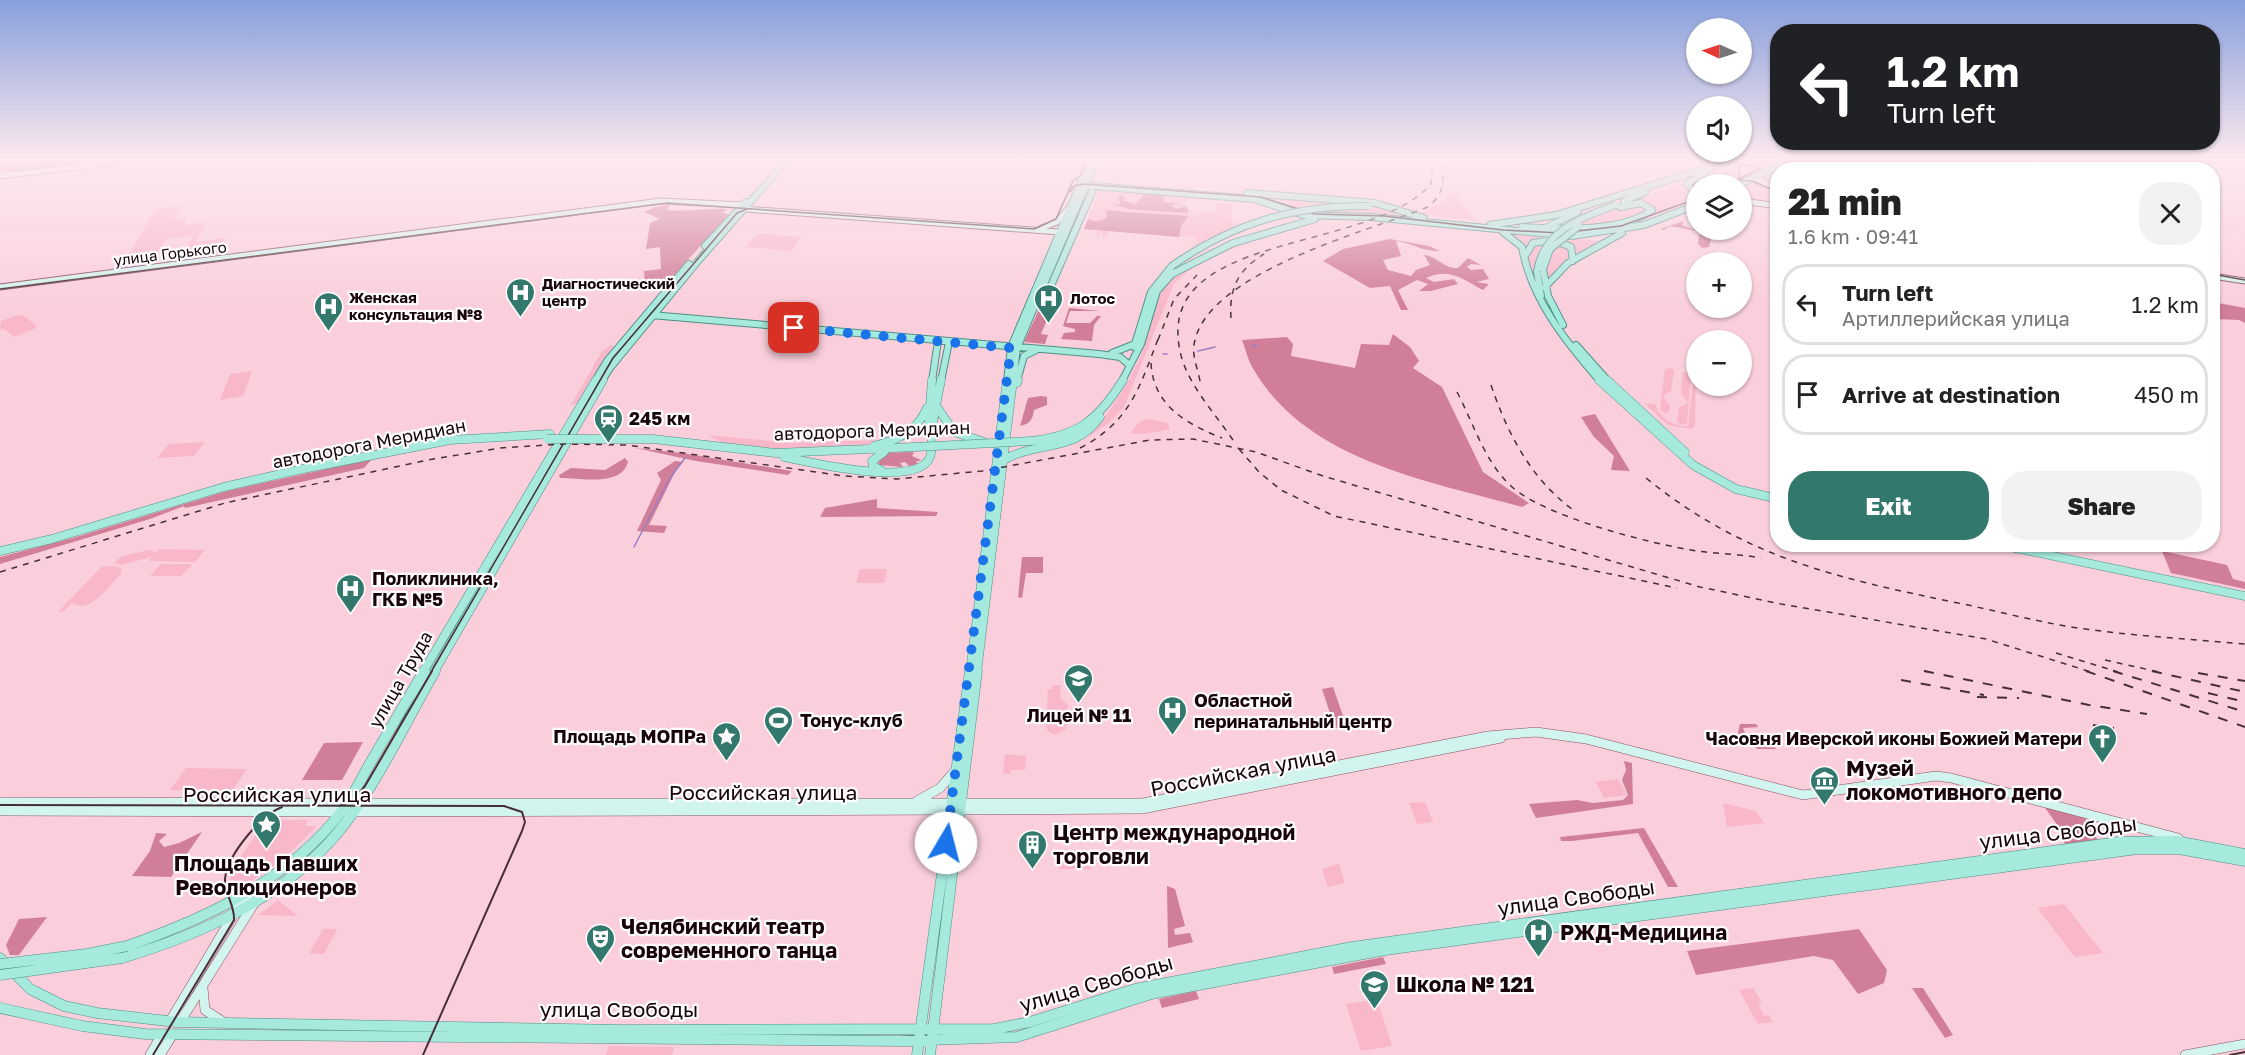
<!DOCTYPE html>
<meta charset="utf-8">
<style>
:root{--surface:#fff;--page:#f2f2f2;--text:#222;--muted:#767676;--line:#e0e0e0;--accent:#33786c}
body{margin:0;font-family:"Golos Text",sans-serif;background:var(--page);color:var(--text);height:100vh;display:flex;flex-direction:column;font-size:22px;white-space:nowrap}
*{box-sizing:border-box;margin:0}
p{font-size:20px;color:var(--muted)}
.icon{flex:none;width:33px;height:33px;fill:none;stroke:currentColor;stroke-width:2;stroke-linecap:round;stroke-linejoin:round}
.map{position:relative;flex:1;overflow:hidden}
.side{position:absolute;left:1770px;top:162px;width:450px;height:390px;display:flex;flex-direction:column;background:var(--surface);border-radius:24px;box-shadow:0 2px 4px #0004}
.side>*{flex:none}
.guide{position:absolute;left:1770px;top:24px;width:450px;height:126px;border-radius:24px;box-shadow:0 2px 4px #0004;background:#202124;color:#fff;overflow:hidden}
.needle{width:39px;rotate:273deg}
.fabs{position:absolute;left:1686px;top:18px;display:grid;gap:12px}
.fabs a{display:grid;place-items:center;width:66px;height:66px;border-radius:50%;background:var(--surface);box-shadow:0 2px 4px #0004;font-size:30px}
.pin{position:absolute;display:grid;place-items:center;width:51px;height:51px;color:#fff;margin:-26px;border-radius:12px;box-shadow:0 3px 9px #0006}
.me{position:absolute;width:66px;margin:-33px;rotate:8deg;stroke-linejoin:round;filter:drop-shadow(0 0 4px #0008)}
.turn{display:flex;align-items:center;gap:21px;height:126px;padding:0 18px;font-size:27px}
.turn .icon{width:78px;height:78px;stroke-width:2.5}
.turn b{display:block;font-size:42px;line-height:51px}
.round{display:grid;place-items:center;flex:none;width:63px;height:63px;border-radius:24px;background:var(--page)}
.summary{display:flex;align-items:center;justify-content:space-between;height:102px;padding:0 18px}
h1{font-size:36px;font-weight:800;line-height:45px}
.action{display:flex;gap:12px;margin-top:auto;padding:12px 18px}
.action a{flex:1;height:69px;border-radius:24px;background:var(--accent);color:#fff;font-size:24px;font-weight:800;line-height:69px;text-align:center}
.action a+a{background:var(--page);color:var(--text)}
ul{padding:0;list-style:none}
li{display:flex;align-items:center;gap:18px;height:81px;margin:0 12px 9px;padding:0 6px;border:3px solid var(--line);border-radius:24px}
li div{flex:1}
li b{display:block;font-size:22px}
li em{font-style:normal}
.map>svg:first-child{display:block}
.green{fill:#f9b7ca}
.forest{fill:#d17e98}
.lines{fill:none;stroke-linecap:round;stroke-linejoin:round}
.stream{stroke:#997fc7;stroke-width:1.5}
.secondary-far1-casing{stroke:#8c4f62;stroke-width:7}
.secondary-casing{stroke:#8c4f62;stroke-width:10}
.primary-far2-casing{stroke:#4e9085;stroke-width:8}
.primary-far1-casing{stroke:#4e9085;stroke-width:9}
.primary-casing{stroke:#4e9085;stroke-width:11}
.secondary-far1{stroke:#d2f4ee;stroke-width:5}
.secondary{stroke:#d2f4ee;stroke-width:9}
.primary-far2{stroke:#a6e9dd;stroke-width:6}
.primary-far1{stroke:#a6e9dd;stroke-width:8}
.primary{stroke:#a6e9dd;stroke-width:10}
.tram-far1{stroke:#482f37;stroke-width:1.5}
.tram{stroke:#482f37;stroke-width:2}
.rail-far1{stroke:#482f37;stroke-width:1.5;stroke-dasharray:6 6;stroke-linecap:butt}
.rail{stroke:#482f37;stroke-width:2;stroke-dasharray:10 10;stroke-linecap:butt}
.primary-bridge-far2-casing{stroke:#4e9085;stroke-width:8;stroke-linecap:butt}
.primary-bridge-far1-casing{stroke:#4e9085;stroke-width:9;stroke-linecap:butt}
.primary-bridge-casing{stroke:#4e9085;stroke-width:11;stroke-linecap:butt}
.primary-bridge-far2{stroke:#a6e9dd;stroke-width:6}
.primary-bridge-far1{stroke:#a6e9dd;stroke-width:8}
.primary-bridge{stroke:#a6e9dd;stroke-width:10}
.route{stroke:#1a73e8;stroke-width:10;stroke-dasharray:0 18}
.labels{text-anchor:middle;dominant-baseline:central;stroke-width:4.5;stroke-linejoin:round;paint-order:stroke}
.far-street-label{font-size:15px;fill:#19040b;stroke:#fdfdfd}
.far-poi-label{font-size:15px;font-weight:bold;fill:#19040b;stroke:#fdfdfd;text-anchor:start}
.poi-label{font-size:18px;font-weight:bold;fill:#19040b;stroke:#fdfdfd;text-anchor:start}
.street-label{font-size:18px;fill:#19040b;stroke:#fdfdfd}
.near-poi-label{font-size:21px;font-weight:bold;fill:#19040b;stroke:#fdfdfd;text-anchor:start}
.near-street-label{font-size:21px;fill:#19040b;stroke:#fdfdfd}
</style>
<div class="map">
<svg width="2245" height="1055" viewBox="0 0 2245 1055">
<rect width="100%" height="100%" fill="#facfdb"/>
<!-- green -->
<path class="green" d="M1752 159 1767 162 1762 159 1782 161 1746 179 1744 178 1754 173 1741 177V174L1746 173 1741 167 1744 164 1739 166 1741 173 1738 166 1740 174 1720 180 1721 173 1729 174 1719 172Z
M1935 159H2030L2033 169C2009 170 1953 176 1935 159Z
M1752 182 1745 187 1755 183 1777 193V205L1742 199V187Z
M1682 183 1696 194V197L1655 214 1654 208 1640 200 1626 203Z
M1099 189 1222 198 1221 200 1188 199 1187 203H1184L1189 210H1193L1191 217 1206 211 1214 212 1216 203 1233 204 1231 221 1238 225 1187 249 1198 241 1191 233 1192 237 1109 231 1106 238 1102 237 1103 230 1099 234 1100 237H1097L1095 235 1099 230 1084 229Z
M1449 194 1456 195 1474 220 1434 216 1436 214 1417 215 1441 203Z
M1272 197 1375 206 1402 216 1308 211Z
M1615 202 1624 208 1639 205 1648 210C1617 225 1584 226 1550 227L1559 223 1577 225 1564 221Z
M182 206 174 219 187 218 183 225 206 222 196 242 225 238 217 255 195 258 185 252 193 236 166 239C154 260 144 265 120 268L156 209Z
M1506 233 1600 241 1576 257V252L1569 245 1531 243 1526 249Z
M757 234 801 237 791 251 746 247Z
M1271 234 1198 263 1174 284 1124 407 1110 422 1085 440C1106 420 1131 380 1142 352 1151 327 1153 294 1174 276 1200 254 1239 245 1271 234Z
M1540 241 1568 247 1570 261 1547 278V270L1532 267 1533 278 1528 264 1531 248Z
M18 315 24 316 36 325V328L14 337 4 329 0 330 1 321Z
M611 345 615 347 579 403 571 405 602 351Z
M1671 368 1674 371 1671 391 1663 396 1670 406 1669 412 1665 413 1660 410 1665 369Z
M252 371 243 396 220 400 230 374Z
M1687 372 1691 375 1687 423 1683 425 1677 422 1679 407 1688 403 1681 393 1683 373Z
M1694 375H1696L1695 426 1692 429 1668 425 1644 403 1655 404C1659 417 1673 427 1688 426Z
M1148 419 1168 423 1170 429 1145 434 1130 433 1139 422Z
M709 435 791 443 879 440 878 444 873 445C842 447 730 456 709 435Z
M205 442 194 456 157 458 169 444Z
M159 549 205 550 195 562 149 561 152 557 121 565 114 563 122 556 150 550 156 553Z
M160 564H191L192 565 181 576H150Z
M117 566 121 568V573C111 585 90 615 72 603L63 612H58L101 567Z
M860 569H887L884 583H856Z
M1052 685H1061L1060 698 1068 705 1066 729 1056 735 1050 733 1046 728 1048 689H1052Z
M1005 754 1026 756 1025 770H1011L1010 774H1003Z
M186 768 247 769 232 791 170 790Z
M1618 779 1627 795 1604 798 1596 782Z
M1425 802 1433 822 1417 824 1409 803Z
M1723 803 1756 811 1764 823 1727 827Z
M265 820H308L305 826H317L282 860 234 893 230 879 232 870Z
M1077 853H1091V869H1059L1060 860H1076Z
M1339 864 1345 883 1328 887 1322 869Z
M278 900 298 916 258 915Z
M2064 904 2103 953 2075 957 2037 908Z
M323 929H337L324 954H309Z
M1753 988 1762 1003 1758 1004 1764 1016 1769 1015 1773 1022 1758 1024 1739 990Z
M1377 999 1392 1046 1361 1051 1346 1004Z
M609 1046 674 1047 672 1055H606Z"/>
<!-- forest -->
<path class="forest" d="M0 159H78L74 165 18 172 0 170Z
M1146 192 1164 196V202L1177 203 1171 205 1176 209 1187 206 1188 213 1128 209 1113 204H1120L1118 195H1121L1125 198 1122 200 1135 204 1143 196 1141 194Z
M670 205 667 210C688 212 706 208 727 209L722 213 729 214 661 290 645 288 644 271 661 269 660 247 646 249 650 223 660 219 644 212 655 207Z
M1106 210C1132 213 1161 214 1188 216L1181 226 1179 237 1084 229 1088 219 1096 222 1107 218Z
M1684 221 1682 225 1696 230H1713L1709 247 1702 248 1698 244 1699 234 1696 231 1670 226 1664 230 1660 229Z
M1390 239 1429 246 1440 251C1420 251 1415 244 1396 241L1401 256 1383 260 1388 270 1411 276 1416 270 1430 265 1424 255C1437 256 1444 269 1458 268L1468 258 1481 265 1471 264 1467 267 1471 270 1483 269 1489 279 1476 282 1489 284 1483 290C1463 279 1449 267 1426 278L1434 282 1454 279 1458 284 1431 291H1419L1428 284 1417 280 1398 290 1408 310H1401L1390 286 1370 288 1323 261 1343 249Z
M2213 302 2245 308V323L2239 320 2214 319Z
M1041 305 1053 306 1041 334 1048 335 1045 344 1024 342Z
M1069 308 1100 311H1070L1066 323H1090L1097 316H1101L1094 325 1092 341 1061 339 1064 333 1075 332V329L1063 326Z
M1393 334 1410 347 1419 361 1413 368 1442 387 1483 472 1529 503 1522 507C1429 481 1307 461 1254 370 1248 361 1246 350 1242 340L1287 337 1293 344 1291 356 1355 368 1361 344 1389 345Z
M1041 396 1047 397V405L1034 410C1033 419 1030 424 1020 426L1028 398Z
M1595 414 1630 471 1611 470 1614 456 1594 437 1581 417Z
M635 448 682 453 792 471 788 475 696 461Z
M912 452 914 453 912 456 921 460 916 462 918 464 909 466 905 462 900 463 903 467 879 465 878 457 883 453Z
M625 458 628 462C621 487 581 478 560 478L559 475 571 468 605 470Z
M372 459 364 468 185 508 184 506 150 519 0 564V557L73 538 227 491Z
M675 461 683 462 677 468 649 525 667 526 664 533 637 531 661 480 657 473Z
M877 499V508L938 512 936 516 820 517 825 508Z
M2162 551 2227 565 2233 579 2245 582V589L2171 573Z
M1022 557H1043V573H1026L1022 598 1018 597Z
M1333 687 1347 727 1335 728 1322 689Z
M1740 724H1756L1758 727 1743 728 1747 737 1770 738 1776 749H1757L1749 740H1742L1738 733Z
M363 742 342 780H302L324 743Z
M1624 761 1632 763 1633 804 1536 818 1529 804 1577 800 1593 803 1623 800 1628 795 1622 780 1626 770Z
M2043 805 2085 817 2089 829 2099 841 2065 844 2059 834 2063 833Z
M1644 828 1678 887H1668L1638 833 1572 841H1561L1560 837Z
M202 832 171 877 132 876 150 851 156 833 167 834 159 841 164 847 179 843Z
M1167 886 1175 889 1185 926 1174 929 1175 935 1190 933 1193 942 1168 948Z
M47 917 19 955H10L6 945 19 919Z
M1859 929 1887 970 1884 983 1858 994 1833 960 1814 956 1696 975 1687 951Z
M1383 957 1386 964 1334 974 1332 967Z
M1912 988H1923L1953 1035 1945 1038Z
M1196 991 1199 999 1162 1008 1159 999Z"/>
<g class="lines">
<!-- stream -->
<path class="stream" d="M1253 345 1257 346
M1198 351 1215 347
M1163 354H1167
M634 547 670 478 685 458"/>
<defs>
<path id="secondary-far1" d="M0 176 145 159
M1755 178 1778 189
M1742 201 1778 206
M745 209 1059 232
M1042 228 1057 222 1069 208
M2212 276 2245 281
M0 287 661 201 743 205"/>
<path id="secondary" d="M917 801 940 788 954 772
M0 802 346 803
M359 803H952
M962 803H1143L1488 736 1536 732 1586 739 1803 795 1936 776 1951 778 2178 838
M961 810 1142 809 1501 738
M0 811 341 812
M354 812 951 810
M203 988 205 1010 222 1021
M170 1021 238 907 250 894
M180 1022 255 902
M150 1055 162 1034
M160 1055 173 1034
M2185 1055 2245 1044"/>
<path id="primary-far2" d="M1740 184 1794 159
M1081 185 1254 199 1303 215 1371 217 1571 236 1644 225 1696 205
M1696 192 1687 184 1705 173
M1247 193 1375 203 1424 218
M1624 201 1645 192
M1490 225 1556 215 1736 159
M1522 227C1559 229 1622 233 1652 210L1641 203 1620 207
M1545 228 1578 212
M1503 232 1522 247C1531 299 1566 342 1600 381
M705 246 746 202
M1525 256 1533 243 1553 240 1571 247 1573 261
M1543 269 1548 296 1563 325
M1537 271 1541 296
M1545 287 1568 263 1622 233
M1038 300 1050 288 1092 192
M651 315 1099 354 1120 357 1127 363
M1576 345 1608 381
M1134 347 1151 292 1172 266
M1112 353 1135 344
M595 381 607 361 689 264
M602 381 610 368 698 261 788 159
M932 381 938 341
M941 381 949 342
M1007 381 1011 347 1091 159
M1013 381 1017 348 1097 159
M1017 381 1024 356 1036 350
M1122 381 1141 344 1157 291 1172 274 1233 243 1315 219"/>
<path id="primary-far1" d="M1599 380 1693 465 1736 489 1778 499
M1607 380 1685 452
M1017 383 1018 380
M937 407 954 432 984 442
M929 421 932 380
M583 439H653L776 453 915 447
M1031 441C1078 436 1098 420 1123 380
M874 446C898 440 917 431 927 408
M784 457C810 462 918 489 930 457 933 449 931 439 932 430 934 413 938 396 941 380
M1002 461C1037 440 1074 454 1100 417
M881 470 873 466 872 461 884 452
M1996 544 2245 596
M0 551 52 539 224 487 298 470 450 440 550 434
M423 672 596 380
M434 672 603 380
M970 672 1007 380
M977 672 1013 380"/>
<path id="primary" d="M127 946C205 919 289 880 341 812 352 798 360 781 369 765 387 734 406 702 424 671
M0 958 30 989 64 1006 97 1013 176 1022 622 1030 994 1029 1030 1022 1135 989 1352 947 2118 842 2176 841 2245 854
M122 958C202 934 285 897 339 831 377 785 405 723 435 671
M0 1008 82 1026 145 1034 898 1041 1017 1037 1151 994 1385 950 2137 849H2179L2245 861
M917 1055 970 671
M930 1055 977 671"/>
</defs>
<!-- secondary-far1 casing -->
<use href="#secondary-far1" class="secondary-far1-casing"/>
<!-- secondary casing -->
<use href="#secondary" class="secondary-casing"/>
<!-- primary-far2 casing -->
<use href="#primary-far2" class="primary-far2-casing"/>
<!-- primary-far1 casing -->
<use href="#primary-far1" class="primary-far1-casing"/>
<!-- primary casing -->
<use href="#primary" class="primary-casing"/>
<!-- secondary-far1 -->
<use href="#secondary-far1" class="secondary-far1"/>
<!-- secondary -->
<use href="#secondary" class="secondary"/>
<!-- primary-far2 -->
<use href="#primary-far2" class="primary-far2"/>
<!-- primary-far1 -->
<use href="#primary-far1" class="primary-far1"/>
<!-- primary -->
<use href="#primary" class="primary"/>
<!-- tram-far1 -->
<path class="tram-far1" d="M1738 180 1751 181 1778 192
M1729 184 1759 169 1751 165H1740L1739 179
M1696 189 1693 185 1697 182 1731 183
M1070 192 1074 186 1084 184 1261 197 1315 214 1384 216 1503 230 1560 233 1621 226 1696 199
M2212 274 2245 280
M0 289 667 203 1034 229 1056 219 1073 181 1081 175 1087 159
M431 672 613 358 737 213 747 209"/>
<!-- tram -->
<path class="tram" d="M0 805 504 806 522 812 525 822 522 831 423 1055
M340 806 355 798 365 786 432 671
M153 1055 234 920C235 905 224 893 225 879 227 855 261 815 282 807
M2230 1055 2245 1052"/>
<!-- rail-far1 -->
<path class="rail-far1" d="M1231 318C1229 288 1238 270 1264 254
M1158 340 1174 299 1197 275
M1151 363C1153 405 1186 424 1222 438
M1200 381C1198 370 1192 355 1194 345 1204 273 1369 231 1428 207 1445 193 1445 180 1440 159
M1491 385C1508 435 1532 481 1576 512
M1457 392C1473 422 1485 463 1512 487 1546 517 1651 544 1697 551 1718 554 1740 554 1761 558
M1233 440C1216 415 1191 388 1182 359 1145 229 1368 256 1431 184L1433 159
M1080 448C1132 421 1140 385 1160 334
M1239 449 1259 472 1281 490 1334 516 1677 588
M1646 478C1745 558 1836 578 1958 603 1998 611 2037 622 2078 628 2133 636 2189 639 2245 644
M0 572 225 503 428 460 500 448 562 444 627 445 844 476 897 479 982 471 1150 440 1193 439 1256 452 1323 476 1700 587 1781 604 1986 639 2091 672
M2056 653 2118 672
M2105 660 2159 672
M1924 671 1930 672"/>
<!-- rail -->
<path class="rail" d="M1924 671 2089 705 2147 714
M2086 671 2245 727
M2113 671 2245 712
M2152 671 2245 692
M2198 673 2245 681
M1901 680 1984 695
M2208 693 2245 702
M1977 697 2019 698
M2093 725 2114 728"/>
<defs>
<path id="primary-bridge-far2" d="M1172 266C1232 223 1295 205 1369 206
M1543 269 1550 249 1579 226
M1537 271C1544 230 1581 218 1616 205"/>
<path id="primary-bridge-far1" d="M547 439H583
M915 447 1031 441"/>
<path id="primary-bridge" d="M0 964 87 954 127 946
M0 975 122 958"/>
</defs>
<!-- primary-bridge-far2 casing -->
<use href="#primary-bridge-far2" class="primary-bridge-far2-casing"/>
<!-- primary-bridge-far1 casing -->
<use href="#primary-bridge-far1" class="primary-bridge-far1-casing"/>
<!-- primary-bridge casing -->
<use href="#primary-bridge" class="primary-bridge-casing"/>
<!-- primary-bridge-far2 -->
<use href="#primary-bridge-far2" class="primary-bridge-far2"/>
<!-- primary-bridge-far1 -->
<use href="#primary-bridge-far1" class="primary-bridge-far1"/>
<!-- primary-bridge -->
<use href="#primary-bridge" class="primary-bridge"/>
</g>
<!-- sky -->
<linearGradient id="sky" x2="0" y2="1"><stop stop-color="#889fdb"/><stop offset="0.52" stop-color="#fde9ef"/><stop offset="1" stop-color="#fde9ef" stop-opacity="0"/></linearGradient>
<rect width="2245" height="307" fill="url(#sky)"/>
<g class="lines">
<!-- route -->
<path class="route" d="M794 328 1011 348 946 843"/>
</g>
<!-- icons -->
<defs>
<symbol id="hospital-pin" viewBox="-11 -11 22 30"><path d="M0 17L-7.5 6A9.5 9.5 0 1 1 7.5 6Z" fill="#33786c" stroke="#fdfdfd"/><path d="M-5-5h3v3.5h4V-5h3V5h-3V1.5h-4V5h-3Z" fill="#fff"/></symbol>
<symbol id="station-pin" viewBox="-11 -11 22 30"><path d="M0 17L-7.5 6A9.5 9.5 0 1 1 7.5 6Z" fill="#33786c" stroke="#fdfdfd"/><path d="M-3-6H3Q5-6 5-4V2Q5 4 3 4L4.5 6H3L1.5 4h-3L-3 6H-4.5L-3 4Q-5 4-5 2V-4Q-5-6-3-6ZM-3.5-4v3h7v-3ZM-3.5 1v1.5H-2V1ZM2 1v1.5H3.5V1Z" fill="#fff"/></symbol>
<symbol id="school-pin" viewBox="-11 -11 22 30"><path d="M0 17L-7.5 6A9.5 9.5 0 1 1 7.5 6Z" fill="#33786c" stroke="#fdfdfd"/><path d="M0-5L7-2L0 1L-7-2ZM-4 1L0 2.5L4 1V4Q0 6-4 4Z" fill="#fff"/></symbol>
<symbol id="stadium-pin" viewBox="-11 -11 22 30"><path d="M0 17L-7.5 6A9.5 9.5 0 1 1 7.5 6Z" fill="#33786c" stroke="#fdfdfd"/><path d="M0-5a6.5 5 0 1 0 0 10a6.5 5 0 1 0 0-10ZM-3.5-1.8h7v3.6h-7Z" fill="#fff"/></symbol>
<symbol id="sight-pin" viewBox="-11 -11 22 30"><path d="M0 17L-7.5 6A9.5 9.5 0 1 1 7.5 6Z" fill="#33786c" stroke="#fdfdfd"/><path d="M0-6L1.8-2.2L6-1.7L2.9 1.2L3.7 5.4L0 3.3L-3.7 5.4L-2.9 1.2L-6-1.7L-1.8-2.2Z" fill="#fff"/></symbol>
<symbol id="church-pin" viewBox="-11 -11 22 30"><path d="M0 17L-7.5 6A9.5 9.5 0 1 1 7.5 6Z" fill="#33786c" stroke="#fdfdfd"/><path d="M-1.2-6h2.4v3.5h3.3v2.4h-3.3V6h-2.4V-.1h-3.3v-2.4h3.3Z" fill="#fff"/></symbol>
<symbol id="museum-pin" viewBox="-11 -11 22 30"><path d="M0 17L-7.5 6A9.5 9.5 0 1 1 7.5 6Z" fill="#33786c" stroke="#fdfdfd"/><path d="M0-6L6-3V-2H-6V-3ZM-5-1h2V3h-2ZM-1-1h2V3h-2ZM3-1h2V3H3ZM-6 4H6V6H-6Z" fill="#fff"/></symbol>
<symbol id="building-pin" viewBox="-11 -11 22 30"><path d="M0 17L-7.5 6A9.5 9.5 0 1 1 7.5 6Z" fill="#33786c" stroke="#fdfdfd"/><path d="M-4-6H4V6H1V3H-1V6H-4ZM-2.5-4.3h1.7v1.8h-1.7ZM.8-4.3h1.7v1.8H.8ZM-2.5-1h1.7V.8h-1.7ZM.8-1h1.7V.8H.8Z" fill="#fff"/></symbol>
<symbol id="theatre-pin" viewBox="-11 -11 22 30"><path d="M0 17L-7.5 6A9.5 9.5 0 1 1 7.5 6Z" fill="#33786c" stroke="#fdfdfd"/><path d="M-5-5.5Q0-4 5-5.5V0Q5 5 0 6Q-5 5-5 0ZM-3.3-2.5H-1v1.5H-3.3ZM1-2.5H3.3v1.5H1ZM-2.8 1Q0 5.5 2.8 1Z" fill="#fff"/></symbol>
</defs>
<g fill-rule="evenodd">
<use href="#hospital-pin" x="504" y="276" width="33" height="45"/>
<use href="#hospital-pin" x="1032" y="282" width="33" height="45"/>
<use href="#hospital-pin" x="312" y="290" width="33" height="45"/>
<use href="#station-pin" x="592" y="402" width="33" height="45"/>
<use href="#hospital-pin" x="334" y="572" width="33" height="45"/>
<use href="#school-pin" x="1062" y="662" width="33" height="45"/>
<use href="#hospital-pin" x="1156" y="694" width="33" height="45"/>
<use href="#stadium-pin" x="762" y="704" width="33" height="45"/>
<use href="#sight-pin" x="710" y="720" width="33" height="45"/>
<use href="#church-pin" x="2086" y="722" width="33" height="45"/>
<use href="#museum-pin" x="1808" y="764" width="33" height="45"/>
<use href="#sight-pin" x="250" y="808" width="33" height="45"/>
<use href="#building-pin" x="1016" y="828" width="33" height="45"/>
<use href="#hospital-pin" x="1522" y="916" width="33" height="45"/>
<use href="#theatre-pin" x="584" y="922" width="33" height="45"/>
<use href="#school-pin" x="1358" y="968" width="33" height="45"/>
</g>
<g class="labels">
<!-- far-street labels -->
<g class="far-street-label">
<text transform="translate(170 253) rotate(-7)">улица Горького</text>
</g>
<!-- far-poi labels -->
<g class="far-poi-label">
<text x="542" y="283">Диагностический<tspan x="542" dy="17">центр</tspan></text>
<text x="349" y="297">Женская<tspan x="349" dy="17">консультация №8</tspan></text>
<text x="1070" y="298">Лотос</text>
</g>
<!-- poi labels -->
<g class="poi-label">
<text x="629" y="418">245 км</text>
<text x="372" y="578">Поликлиника,<tspan x="372" dy="21">ГКБ №5</tspan></text>
<text x="1194" y="700">Областной<tspan x="1194" dy="21">перинатальный центр</tspan></text>
<text x="1079" y="715" text-anchor="middle">Лицей № 11</text>
<text x="800" y="720">Тонус-клуб</text>
<text x="706" y="736" text-anchor="end">Площадь МОПРа</text>
<text x="2082" y="738" text-anchor="end">Часовня Иверской иконы Божией Матери</text>
</g>
<!-- street labels -->
<g class="street-label">
<text transform="translate(872 430) rotate(-2)">автодорога Меридиан</text>
<text transform="translate(369 443) rotate(-11)">автодорога Меридиан</text>
<text transform="translate(400 679) rotate(-60)">улица Труда</text>
</g>
<!-- near-poi labels -->
<g class="near-poi-label">
<text x="1846" y="768">Музей<tspan x="1846" dy="24">локомотивного депо</tspan></text>
<text x="1053" y="832">Центр международной<tspan x="1053" dy="24">торговли</tspan></text>
<text x="266" y="863" text-anchor="middle">Площадь Павших<tspan x="266" dy="24">Революционеров</tspan></text>
<text x="621" y="926">Челябинский театр<tspan x="621" dy="24">современного танца</tspan></text>
<text x="1560" y="932">РЖД-Медицина</text>
<text x="1396" y="984">Школа № 121</text>
</g>
<!-- near-street labels -->
<g class="near-street-label">
<text transform="translate(1243 771) rotate(-11)">Российская улица</text>
<text x="763" y="792">Российская улица</text>
<text x="277" y="794">Российская улица</text>
<text transform="translate(2058 832) rotate(-7)">улица Свободы</text>
<text transform="translate(1576 897) rotate(-8)">улица Свободы</text>
<text transform="translate(1096 983) rotate(-16)">улица Свободы</text>
<text x="619" y="1009">улица Свободы</text>
</g>
</g>
</svg>
<div class="fabs">
<a><svg class="needle" viewBox="-14 -14 28 28"><path d="M0-13l5 13h-10z" fill="#e53935"/><path d="M0 13l5-13h-10z" fill="#767676"/></svg></a>
<a><svg class="icon" aria-label="sound" viewBox="0 0 24 24"><path d="M4 9h4l5-4v14l-5-4H4zM17 9q2 3 0 6"/></svg></a>
<a><svg class="icon" aria-label="layers" viewBox="0 0 24 24"><path d="M12 4l9 5-9 5-9-5zM3 14l9 5 9-5"/></svg></a>
<a>+</a>
<a>−</a>
</div>
<div class="pin" style="left:794px;top:328px;background:#d93025"><svg class="icon" aria-label="arrive" viewBox="0 0 24 24"><path d="M6 21V4h12l-3 4 3 4H6"/></svg></div>
<svg class="me" style="left:946px;top:843px" viewBox="-20 -20 40 40"><circle r="19" fill="#fff"/><path d="M0-13L10 11 0 6-10 11z" fill="#1a73e8"/></svg>
<div class="guide">
<div class="turn"><svg class="icon" aria-label="left" viewBox="0 0 24 24"><path d="M17 20v-9H6M10 6l-5 5 5 5"/></svg><div><b>1.2 km</b>Turn left</div></div>
</div>
<section class="side">
<div class="summary"><div><h1>21 min</h1><p>1.6 km · 09:41</p></div><a class="round"><svg class="icon" aria-label="close" viewBox="0 0 24 24"><path d="M6 6l12 12M18 6L6 18"/></svg></a></div>
<ul>
<li><svg class="icon" aria-label="left" viewBox="0 0 24 24"><path d="M17 20v-9H6M10 6l-5 5 5 5"/></svg><div><b>Turn left</b><p>Артиллерийская улица</p></div><em>1.2 km</em></li>
<li><svg class="icon" aria-label="arrive" viewBox="0 0 24 24"><path d="M6 21V4h12l-3 4 3 4H6"/></svg><div><b>Arrive at destination</b></div><em>450 m</em></li>
</ul>
<div class="action"><a>Exit</a><a>Share</a></div>
</section>
</div>
